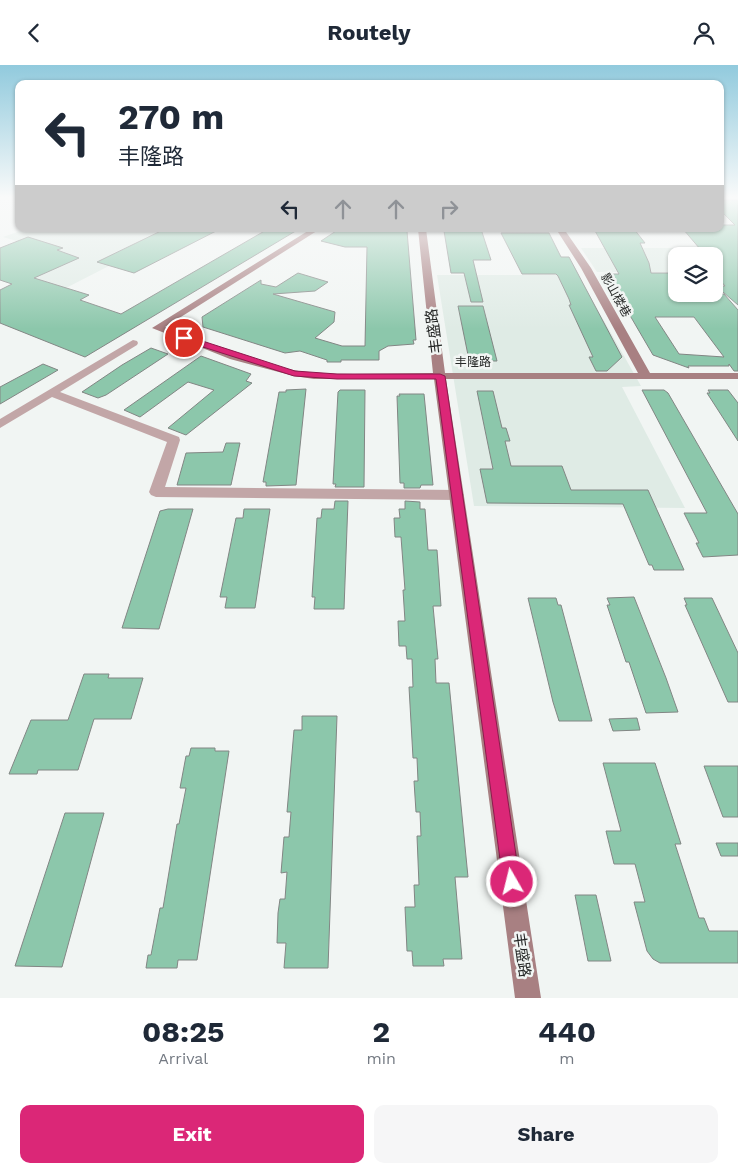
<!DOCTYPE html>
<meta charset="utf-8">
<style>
:root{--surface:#fff;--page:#f6f6f7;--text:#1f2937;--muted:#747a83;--accent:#db2777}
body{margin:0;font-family:"Work Sans","Noto Sans SC",sans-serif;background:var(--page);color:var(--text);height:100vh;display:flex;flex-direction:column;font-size:19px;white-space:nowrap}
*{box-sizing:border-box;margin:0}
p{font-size:16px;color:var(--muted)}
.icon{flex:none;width:28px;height:28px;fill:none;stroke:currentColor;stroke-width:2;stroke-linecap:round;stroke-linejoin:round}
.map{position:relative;height:933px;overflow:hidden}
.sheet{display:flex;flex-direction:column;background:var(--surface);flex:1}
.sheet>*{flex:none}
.hud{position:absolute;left:15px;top:15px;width:709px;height:152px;border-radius:10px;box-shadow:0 1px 4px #0004;background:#fff;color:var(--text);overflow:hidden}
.fabs{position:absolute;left:668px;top:182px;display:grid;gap:10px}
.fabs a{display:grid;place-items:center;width:55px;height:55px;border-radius:10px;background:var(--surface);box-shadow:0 1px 4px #0004;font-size:25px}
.pin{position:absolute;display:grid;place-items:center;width:42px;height:42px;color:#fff;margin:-21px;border:2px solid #fff;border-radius:50%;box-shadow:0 1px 5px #0007}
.me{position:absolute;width:55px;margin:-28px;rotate:352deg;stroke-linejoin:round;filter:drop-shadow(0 0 4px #0008)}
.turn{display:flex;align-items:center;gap:18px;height:105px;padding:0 20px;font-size:22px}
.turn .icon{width:65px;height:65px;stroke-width:2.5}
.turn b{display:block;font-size:35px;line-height:42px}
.lanes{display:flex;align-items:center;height:48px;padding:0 20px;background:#0003;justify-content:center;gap:25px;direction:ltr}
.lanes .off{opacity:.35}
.eta{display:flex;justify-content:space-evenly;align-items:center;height:85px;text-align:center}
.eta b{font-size:30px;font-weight:700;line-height:35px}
.primary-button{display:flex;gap:10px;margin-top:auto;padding:10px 20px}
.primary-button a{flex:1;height:58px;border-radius:10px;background:var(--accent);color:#fff;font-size:20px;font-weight:700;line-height:58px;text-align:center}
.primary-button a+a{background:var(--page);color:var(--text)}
header{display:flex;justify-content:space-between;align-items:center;height:65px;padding:0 20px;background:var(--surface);font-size:22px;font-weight:700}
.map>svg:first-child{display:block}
.built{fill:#dfebe5}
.building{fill:#8cc7ab;stroke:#828684;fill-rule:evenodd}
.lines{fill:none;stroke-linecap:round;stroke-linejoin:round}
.street{fill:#c2a6a7;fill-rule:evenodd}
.secondary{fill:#a88082;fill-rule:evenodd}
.route{fill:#db2777;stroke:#8e194d}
.labels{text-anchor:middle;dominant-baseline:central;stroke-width:5;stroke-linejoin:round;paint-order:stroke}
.far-street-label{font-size:12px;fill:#262827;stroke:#f1f5f3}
.street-label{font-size:15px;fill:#262827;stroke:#f1f5f3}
</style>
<header><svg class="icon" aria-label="back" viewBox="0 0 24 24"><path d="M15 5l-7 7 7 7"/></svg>Routely<svg class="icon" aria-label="person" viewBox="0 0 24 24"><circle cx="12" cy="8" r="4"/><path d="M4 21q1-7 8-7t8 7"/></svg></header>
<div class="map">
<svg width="738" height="933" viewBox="0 0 738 933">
<rect width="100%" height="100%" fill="#f1f5f3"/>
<!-- built -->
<path class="built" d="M26 164H181L62 225 7 206 51 186 3 172Z
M581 183H693L700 191H676V207H597Z
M437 210H578L641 321 622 322 685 443 474 441Z"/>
<!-- building -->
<path class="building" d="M720 135H738V240L716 221H725L715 209H722L714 200V191H706L683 164H720V160H735L720 145Z
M165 164H220L134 208 97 197Z
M268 164H299L85 292 0 258V225L12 219 0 215V183L28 172 63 183 57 185 79 193 34 213 89 230 80 235 121 249Z
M347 164H400L407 166 416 275H413L414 279 388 281 379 286V295H341V297H327V295L300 286 285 288 203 262 202 252 261 215V219L276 222 298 208 328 217 315 226 273 229 335 247 334 257 315 273 342 281H365L367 182H345L321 176 336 166Z
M455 164H481L491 195H473L483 237H471L464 208H451L444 166 455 165Z
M594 164H634L645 178H640L649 198 651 208H676V229H724L738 245V306H734L729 299V301H688L689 303 653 290 607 211H609L608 209H619ZM655 252H694L724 292 679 289Z
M501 168H549L561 192H569L622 292 607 306H596L589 292H593L569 240H571L569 234 558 211 556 209H522Z
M458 241H483L497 296H480L479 290H468Z
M151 283 168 289 106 330 98 333 82 327 122 300Z
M201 291 251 309 246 316 252 318 186 370 168 363 214 325 188 317 140 352 124 345Z
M43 299 58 305 0 339V322Z
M306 324 296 420 266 421V417H263L279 327H286V325Z
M340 325H365L364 422H335L336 419H333L338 327Z
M642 325H664L668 328 738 449V490L703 492 696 478H699L684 448H707Z
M708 325H728L738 338V376L707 328H710Z
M477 326H493L502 363H506L510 376H505L511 401H562L571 425H648L684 505H654L652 500H649L623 439 487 438 480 404H493Z
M399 329H424L433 420H421L420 423H404V418H400L397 331H400Z
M226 378H240L231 420H177L186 388 223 387Z
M335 436H348L344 544H314L315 532H312L317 453H321L322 444H334Z
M405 436 420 437V444H425L428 485H437L441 541H433L438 594H435L436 618H449L468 812H455L462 894H443L444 901H413L412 886H407L405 842H415L414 820H419L417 771H421L420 747H416L414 716H418L417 693H413L409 622H413L412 594H407L406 581H399L398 556H405L403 525H405L401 472H395L394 453H400L399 444H405Z
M168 444H193L159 564 122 563 160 446Z
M244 444H270L255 543H225L227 532H220L236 453H243Z
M634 532 666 613 678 647 646 648 629 597H626L607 540H610L607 533Z
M528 533H556L558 540H561L592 656H559L553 637Z
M684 533H712L738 588V637H728L685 540H687Z
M84 609H109L108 613H143L131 654H94L78 705H38L37 709H9L31 655H68Z
M302 651H337L328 903H284L286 878H277L278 848 280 834H285L287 807 281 808 284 772H289L291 747H287L294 665H302Z
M637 653 640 665 613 666 609 654Z
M191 683H215V686H229L197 895H178L177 903H146L148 890H151L160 843H163L177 759H179L186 723H180L186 691H189Z
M603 698H655L681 779H675L699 853H704L709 866H738V898H660L653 894 647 886 634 837H645L635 799H614L606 766H621Z
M704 701H738V752H723Z
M65 748H104L62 902 15 901Z
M716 778H738V791H721Z
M575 830H596L611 896H588Z"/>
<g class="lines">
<!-- street -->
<path class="street" d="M133 275 137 276 138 278 137 280 60 327 179 372 180 375 165 422 457 425 462 427 464 430 462 433 457 435 156 432 151 430 149 427 167 377 52 332 0 363V354Z"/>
<!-- secondary -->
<path class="secondary" d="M311 164H320L165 262C212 280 264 304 315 308 354 310 394 308 433 308L418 164H426L445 308H638L581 203 556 164H564L591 203 650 308H738V314H446L541 933H515L434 314H314L294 311 230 294 152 263Z"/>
</g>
<!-- sky -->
<linearGradient id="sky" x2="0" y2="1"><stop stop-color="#91cadd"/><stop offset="0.5" stop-color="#f9fafa"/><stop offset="1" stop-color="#f9fafa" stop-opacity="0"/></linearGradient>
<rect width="738" height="264" fill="url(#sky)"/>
<!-- route -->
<path class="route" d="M181 271H187L295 306 337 309H440L445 311 520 817 518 823 512 826 505 823 503 817 436 314H337L294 311 181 275Z"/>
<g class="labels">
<!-- far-street labels -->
<g class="far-street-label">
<text transform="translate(616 230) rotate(61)">影山楼巷</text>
<text x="473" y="297">丰隆路</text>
</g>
<!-- street labels -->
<g class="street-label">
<text transform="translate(434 266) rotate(-97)">丰盛路</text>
<text transform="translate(522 890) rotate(82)">丰盛路</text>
</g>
</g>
</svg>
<div class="fabs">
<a><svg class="icon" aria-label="layers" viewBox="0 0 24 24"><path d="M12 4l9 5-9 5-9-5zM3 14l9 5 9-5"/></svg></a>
</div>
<div class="pin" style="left:184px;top:273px;background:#d93025"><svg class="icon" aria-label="arrive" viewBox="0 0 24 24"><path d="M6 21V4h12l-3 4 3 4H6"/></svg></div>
<svg class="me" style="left:512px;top:817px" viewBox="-20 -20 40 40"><circle r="17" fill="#db2777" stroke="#fff" stroke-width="3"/><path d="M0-11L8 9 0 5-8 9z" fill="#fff"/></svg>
<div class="hud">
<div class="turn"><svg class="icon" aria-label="left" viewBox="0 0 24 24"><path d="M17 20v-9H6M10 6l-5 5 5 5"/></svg><div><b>270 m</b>丰隆路</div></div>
<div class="lanes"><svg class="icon" aria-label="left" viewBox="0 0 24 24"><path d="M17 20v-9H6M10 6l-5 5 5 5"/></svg><svg class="icon off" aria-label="ahead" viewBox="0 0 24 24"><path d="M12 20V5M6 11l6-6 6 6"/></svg><svg class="icon off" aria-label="ahead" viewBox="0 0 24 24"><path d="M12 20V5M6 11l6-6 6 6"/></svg><svg class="icon off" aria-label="right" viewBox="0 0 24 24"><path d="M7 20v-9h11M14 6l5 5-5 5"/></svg></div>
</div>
</div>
<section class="sheet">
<div class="eta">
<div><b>08:25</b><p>Arrival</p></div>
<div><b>2</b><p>min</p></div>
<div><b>440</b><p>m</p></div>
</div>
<div class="primary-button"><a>Exit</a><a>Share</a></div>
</section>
